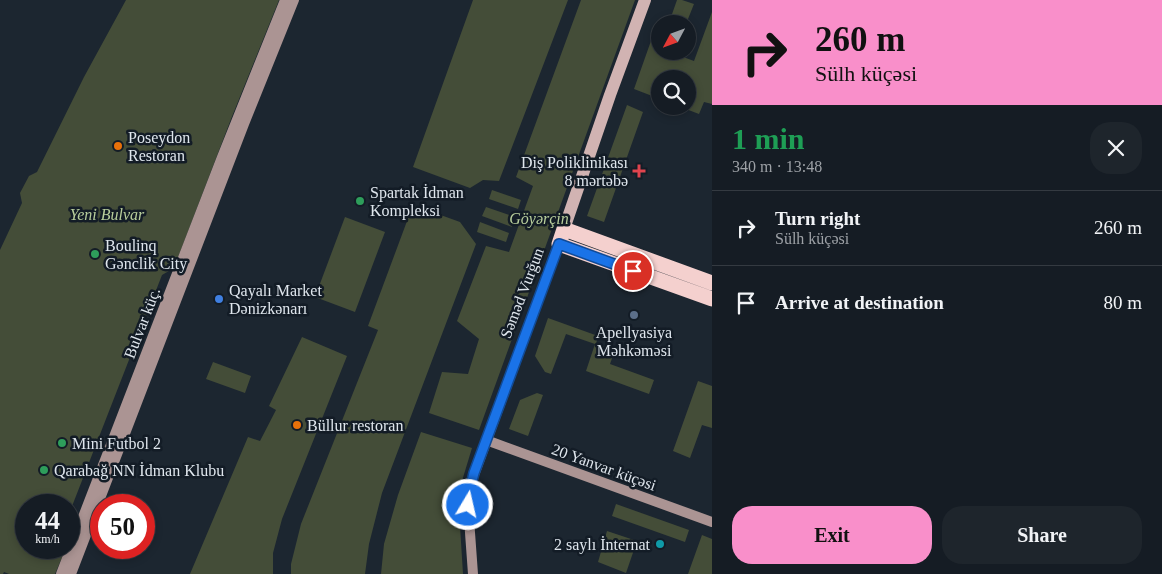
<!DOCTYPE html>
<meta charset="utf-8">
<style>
:root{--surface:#151c24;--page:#1e252c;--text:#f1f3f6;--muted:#9da1a6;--line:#343a41;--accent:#f98fca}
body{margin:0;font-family:Georgia,serif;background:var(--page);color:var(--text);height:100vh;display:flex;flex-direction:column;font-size:19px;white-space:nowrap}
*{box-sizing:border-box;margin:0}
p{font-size:16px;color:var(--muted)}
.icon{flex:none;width:28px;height:28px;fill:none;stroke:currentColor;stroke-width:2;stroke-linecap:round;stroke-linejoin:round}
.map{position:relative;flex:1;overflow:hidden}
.side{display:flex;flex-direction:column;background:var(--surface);width:450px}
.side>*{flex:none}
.hud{background:#f98fca;color:#111;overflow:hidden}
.needle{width:32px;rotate:229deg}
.tools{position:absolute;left:651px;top:15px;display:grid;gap:10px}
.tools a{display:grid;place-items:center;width:45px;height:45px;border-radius:50%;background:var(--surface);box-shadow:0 2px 8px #0003,0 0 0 1px var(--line);font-size:25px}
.speed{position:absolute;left:15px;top:494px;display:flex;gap:10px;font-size:25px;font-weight:700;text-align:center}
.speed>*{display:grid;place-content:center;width:65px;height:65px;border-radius:50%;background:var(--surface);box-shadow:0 2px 8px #0003,0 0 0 1px var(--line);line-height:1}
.speed small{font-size:12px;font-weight:400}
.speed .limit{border:8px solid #d22;background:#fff;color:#111}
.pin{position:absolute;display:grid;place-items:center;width:42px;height:42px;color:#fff;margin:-21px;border:2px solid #fff;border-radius:50%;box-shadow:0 1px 5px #0007}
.me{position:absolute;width:55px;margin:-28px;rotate:9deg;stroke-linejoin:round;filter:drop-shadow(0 0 4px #0008)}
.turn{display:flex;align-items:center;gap:18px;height:105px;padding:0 20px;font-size:22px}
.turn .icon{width:65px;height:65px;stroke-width:2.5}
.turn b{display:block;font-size:35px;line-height:42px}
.round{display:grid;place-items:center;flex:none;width:52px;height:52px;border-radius:20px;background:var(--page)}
.headline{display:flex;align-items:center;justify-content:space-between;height:85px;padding:0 20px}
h1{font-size:30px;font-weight:600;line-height:38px;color:#1e9e55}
.button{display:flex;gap:10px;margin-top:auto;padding:10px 20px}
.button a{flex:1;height:58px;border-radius:20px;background:var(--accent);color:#111;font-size:20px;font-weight:600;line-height:58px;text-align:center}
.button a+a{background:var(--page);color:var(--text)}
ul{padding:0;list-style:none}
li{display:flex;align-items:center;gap:15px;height:75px;padding:0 20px;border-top:1px solid var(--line)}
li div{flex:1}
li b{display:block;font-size:19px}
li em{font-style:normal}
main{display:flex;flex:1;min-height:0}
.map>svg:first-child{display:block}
.green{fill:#444d38}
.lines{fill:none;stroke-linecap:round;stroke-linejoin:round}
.secondary{stroke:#ab9493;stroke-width:10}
.primary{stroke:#d1b3b2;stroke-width:12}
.highway{stroke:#f4d0ce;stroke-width:15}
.route-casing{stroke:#114b97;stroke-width:12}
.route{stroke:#1a73e8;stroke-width:9}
.food-dot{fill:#e8710a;stroke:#131c26;stroke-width:2}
.health-dot{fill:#e0444e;stroke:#131c26;stroke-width:2}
.leisure-dot{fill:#2e9e5b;stroke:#131c26;stroke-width:2}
.shop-dot{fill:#3f7fe0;stroke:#131c26;stroke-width:2}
.service-dot{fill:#5c6f8a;stroke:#131c26;stroke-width:2}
.culture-dot{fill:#0f9aa8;stroke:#131c26;stroke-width:2}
.labels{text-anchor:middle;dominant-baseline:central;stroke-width:5;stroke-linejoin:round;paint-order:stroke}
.poi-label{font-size:16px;fill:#dfe6ed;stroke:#131c26;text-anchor:start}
.park-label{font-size:16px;font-style:italic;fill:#b7cd9b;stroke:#131c26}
.street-label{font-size:16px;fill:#dfe6ed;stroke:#131c26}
</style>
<main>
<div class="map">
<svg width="712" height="574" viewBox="0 0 712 574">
<rect width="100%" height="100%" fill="#1c2630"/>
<!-- green -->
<path class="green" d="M126 0H279L231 119 174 268 162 275 69 514V505H26V548H66L55 574H9L4 572 3 574H0V250L22 203 20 193 29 176 37 172 84 77Z
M473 0H568L499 181 483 180 470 188 413 167Z
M581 0H635L479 430 429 413 442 372 468 374 479 339 457 321 486 246 509 252 533 186 516 177Z
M677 0H682L694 4 686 24H660V51H676L675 54 694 61 712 12V104L704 102 699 114 678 106H688V79H660V99L634 89 658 21 671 17Z
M627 105 643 112 604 222 587 216Z
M492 190 521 200 518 209 489 199Z
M413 205 460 222 476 244 382 493 369 544 365 574H291V564L301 524 378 330 368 326Z
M486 207 515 217 512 227 482 216Z
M345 217 385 232 355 312 315 297Z
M480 222 509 233 506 242 477 232Z
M548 318 598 336 596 344 615 350 610 364 654 380 649 394 586 371 595 344 566 334 551 374 545 372 535 356Z
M302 337 347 356 282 519 273 553V574H190L248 437 260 441 276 410 269 406Z
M213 362 251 376 245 393 206 379Z
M698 381 712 386V428L702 425 690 458 673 451Z
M537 393 543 395 528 436 509 429 520 400Z
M421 432 472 448 458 494 463 574H381L384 544 398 495Z
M616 504 689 530 685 542 612 516Z
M607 531 637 541 626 573 598 562Z
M702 535 712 539V574H688Z"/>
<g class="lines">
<!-- secondary -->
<path class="secondary" d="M486 440 712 522
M61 574 222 157 285 0
M71 574 244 124 294 0
M473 574 468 505 471 483 559 244"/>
<!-- primary -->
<path class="primary" d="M564 229 610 95 645 0"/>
<!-- highway -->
<path class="highway" d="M712 283 564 229 559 244 712 299"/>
</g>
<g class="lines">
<defs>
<path id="route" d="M468 505 469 493 474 473 559 244 633 271"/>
</defs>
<!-- route casing -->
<use href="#route" class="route-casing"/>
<!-- route -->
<use href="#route" class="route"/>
</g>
<!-- markers -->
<g class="food-dot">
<circle cx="118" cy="146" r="5"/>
<circle cx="297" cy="425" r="5"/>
</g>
<path class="health-dot" d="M636.5 163.5h5v5h5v5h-5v5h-5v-5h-5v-5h5z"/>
<g class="leisure-dot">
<circle cx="360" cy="201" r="5"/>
<circle cx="95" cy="254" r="5"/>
<circle cx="62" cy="443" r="5"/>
<circle cx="44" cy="470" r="5"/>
</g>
<circle class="shop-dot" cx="219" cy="299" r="5"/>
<circle class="service-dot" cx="634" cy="315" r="5"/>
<circle class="culture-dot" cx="660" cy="544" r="5"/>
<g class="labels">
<!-- poi labels -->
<g class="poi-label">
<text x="128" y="137">Poseydon<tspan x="128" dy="18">Restoran</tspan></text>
<text x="628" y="162" text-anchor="end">Diş Poliklinikası<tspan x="628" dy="18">8 mərtəbə</tspan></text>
<text x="370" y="192">Spartak İdman<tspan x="370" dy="18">Kompleksi</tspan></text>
<text x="105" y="245">Boulinq<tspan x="105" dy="18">Gənclik City</tspan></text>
<text x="229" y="290">Qayalı Market<tspan x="229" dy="18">Dənizkənarı</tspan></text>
<text x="634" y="332" text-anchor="middle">Apellyasiya<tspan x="634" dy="18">Məhkəməsi</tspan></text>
<text x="307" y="425">Büllur restoran</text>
<text x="72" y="443">Mini Futbol 2</text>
<text x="54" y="470">Qarabağ NN İdman Klubu</text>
<text x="650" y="544" text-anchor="end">2 saylı İnternat</text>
</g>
<!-- park labels -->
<g class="park-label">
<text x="107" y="214">Yeni Bulvar</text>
<text x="539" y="218">Göyərçin</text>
</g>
<!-- street labels -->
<g class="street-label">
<text transform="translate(522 293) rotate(-69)">Səməd Vurğun</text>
<text transform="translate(142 323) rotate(-69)">Bulvar küç.</text>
<text transform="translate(604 467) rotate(20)">20 Yanvar küçəsi</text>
</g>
</g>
</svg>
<div class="tools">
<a><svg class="needle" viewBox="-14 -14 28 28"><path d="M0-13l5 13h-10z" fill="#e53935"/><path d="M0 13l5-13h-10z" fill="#9da1a6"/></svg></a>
<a><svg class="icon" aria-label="search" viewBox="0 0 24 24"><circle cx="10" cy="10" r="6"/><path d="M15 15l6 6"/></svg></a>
</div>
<div class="speed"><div>44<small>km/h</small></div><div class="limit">50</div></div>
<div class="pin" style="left:633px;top:271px;background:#d93025"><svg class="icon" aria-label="arrive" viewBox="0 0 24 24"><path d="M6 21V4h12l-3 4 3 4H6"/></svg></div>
<svg class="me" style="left:468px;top:505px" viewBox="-20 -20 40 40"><circle r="17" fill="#1a73e8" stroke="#fff" stroke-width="3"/><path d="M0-11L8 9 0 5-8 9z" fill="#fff"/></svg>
</div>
<section class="side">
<div class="hud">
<div class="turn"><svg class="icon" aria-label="right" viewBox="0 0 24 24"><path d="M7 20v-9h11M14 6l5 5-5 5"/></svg><div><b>260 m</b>Sülh küçəsi</div></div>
</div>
<div class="headline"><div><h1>1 min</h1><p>340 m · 13:48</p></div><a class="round"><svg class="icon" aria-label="close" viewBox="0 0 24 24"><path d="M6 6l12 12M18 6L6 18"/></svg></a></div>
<ul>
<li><svg class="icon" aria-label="right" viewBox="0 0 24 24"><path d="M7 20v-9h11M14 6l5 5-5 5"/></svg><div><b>Turn right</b><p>Sülh küçəsi</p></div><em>260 m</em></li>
<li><svg class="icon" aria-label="arrive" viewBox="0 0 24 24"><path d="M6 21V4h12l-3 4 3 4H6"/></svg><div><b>Arrive at destination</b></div><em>80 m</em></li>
</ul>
<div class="button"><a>Exit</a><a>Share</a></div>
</section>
</main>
